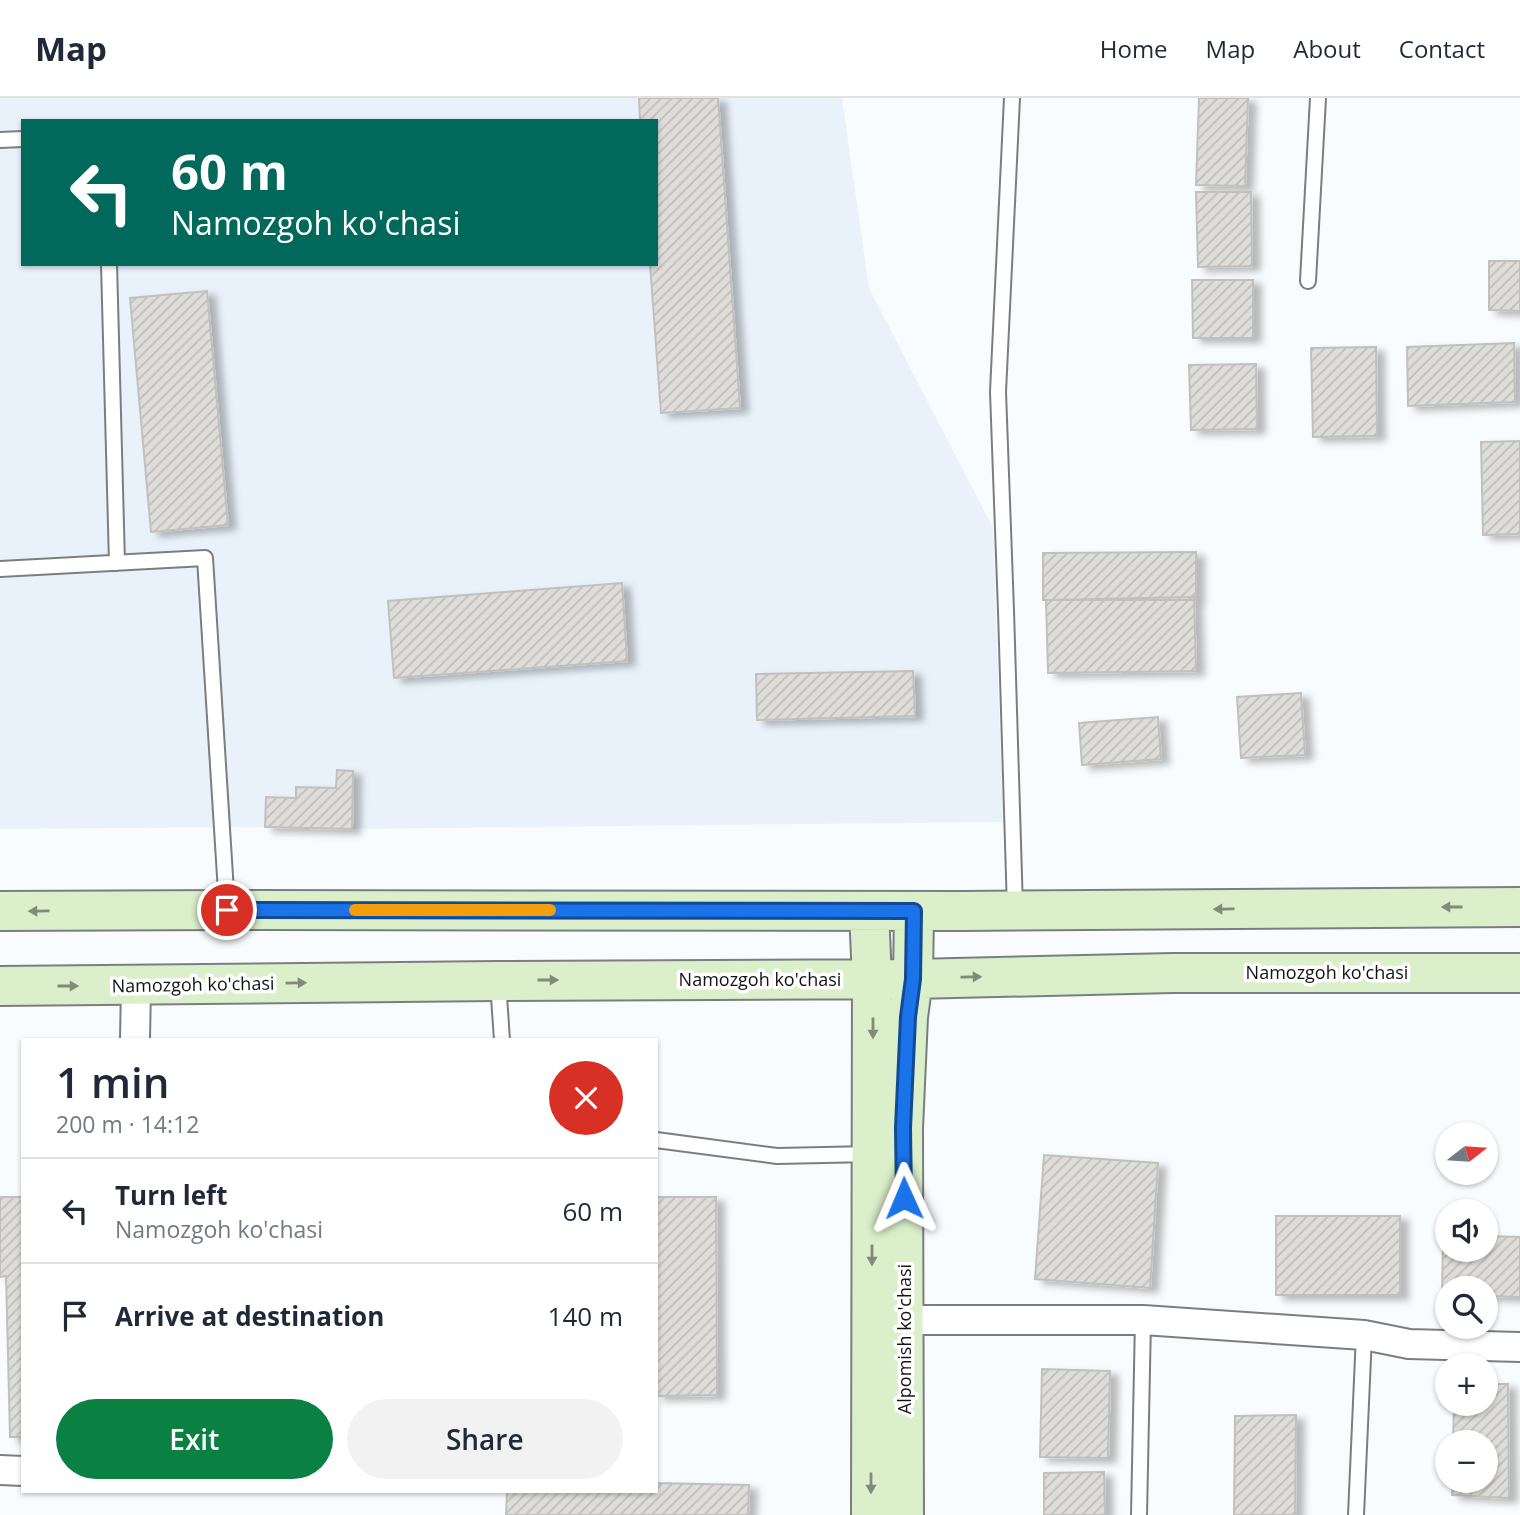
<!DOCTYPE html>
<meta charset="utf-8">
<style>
:root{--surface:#fff;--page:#f2f2f3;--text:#1f2937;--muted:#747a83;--line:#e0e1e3;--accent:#0b8043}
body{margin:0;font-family:"Open Sans",sans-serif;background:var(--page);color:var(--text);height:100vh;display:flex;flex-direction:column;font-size:26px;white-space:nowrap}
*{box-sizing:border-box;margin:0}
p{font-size:23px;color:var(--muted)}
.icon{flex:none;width:38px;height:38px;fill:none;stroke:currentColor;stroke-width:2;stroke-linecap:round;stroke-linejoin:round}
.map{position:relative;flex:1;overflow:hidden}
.side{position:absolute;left:21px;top:940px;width:637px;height:455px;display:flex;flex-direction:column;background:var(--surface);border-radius:0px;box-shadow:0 2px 5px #0004}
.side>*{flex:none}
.hud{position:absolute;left:21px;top:21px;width:637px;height:147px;border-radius:0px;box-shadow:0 2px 5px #0004;background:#00695c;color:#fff;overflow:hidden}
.needle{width:46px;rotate:73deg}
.fabs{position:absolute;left:1435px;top:1024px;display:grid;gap:14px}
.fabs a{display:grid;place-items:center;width:63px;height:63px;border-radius:50%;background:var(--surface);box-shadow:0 2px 5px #0004;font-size:35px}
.pin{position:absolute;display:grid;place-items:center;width:60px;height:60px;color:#fff;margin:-30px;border:4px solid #fff;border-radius:50%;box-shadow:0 2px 7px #0007}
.me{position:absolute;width:77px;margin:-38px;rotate:359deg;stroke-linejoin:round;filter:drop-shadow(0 0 5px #0008)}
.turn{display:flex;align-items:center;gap:24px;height:147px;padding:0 35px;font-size:32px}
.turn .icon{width:91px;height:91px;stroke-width:2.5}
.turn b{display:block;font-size:49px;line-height:60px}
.round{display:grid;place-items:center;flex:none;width:74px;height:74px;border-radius:37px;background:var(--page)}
.overview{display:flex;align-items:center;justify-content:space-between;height:119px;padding:0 35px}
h1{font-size:42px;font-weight:600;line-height:52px}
.cta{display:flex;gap:14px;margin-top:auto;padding:14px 35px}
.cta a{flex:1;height:80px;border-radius:42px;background:var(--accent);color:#fff;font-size:28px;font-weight:600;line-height:80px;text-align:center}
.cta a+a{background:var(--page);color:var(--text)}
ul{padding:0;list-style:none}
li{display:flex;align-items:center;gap:21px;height:105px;padding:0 35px;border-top:2px solid var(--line)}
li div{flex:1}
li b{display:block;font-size:26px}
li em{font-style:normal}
header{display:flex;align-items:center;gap:42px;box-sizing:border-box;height:98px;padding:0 35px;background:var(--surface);border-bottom:2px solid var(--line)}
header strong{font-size:33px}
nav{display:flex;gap:38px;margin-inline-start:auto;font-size:24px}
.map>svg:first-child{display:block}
.built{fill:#e9f2fa;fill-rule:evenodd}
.building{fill:url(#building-hatch);stroke:#c2c0bd;stroke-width:2;filter:url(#shadow)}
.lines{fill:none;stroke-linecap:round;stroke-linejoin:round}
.service-casing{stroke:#7b7e80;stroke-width:18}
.minor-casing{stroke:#7b7e80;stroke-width:32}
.secondary-casing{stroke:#7b7e80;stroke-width:42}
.service{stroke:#fff;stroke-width:14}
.minor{stroke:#fff;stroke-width:28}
.secondary{stroke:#daefca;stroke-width:38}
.oneway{fill:#808c78}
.route-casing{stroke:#114b97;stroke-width:18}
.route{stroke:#1a73e8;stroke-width:12}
.slow{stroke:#f59e0b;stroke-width:12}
.labels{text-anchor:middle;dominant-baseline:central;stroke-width:7;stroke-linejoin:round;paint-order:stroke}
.street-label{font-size:18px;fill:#121314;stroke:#fff}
</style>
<header>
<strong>Map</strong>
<nav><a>Home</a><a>Map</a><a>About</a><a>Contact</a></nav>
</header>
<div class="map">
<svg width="1520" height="1417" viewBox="0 0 1520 1417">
<defs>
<pattern id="building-hatch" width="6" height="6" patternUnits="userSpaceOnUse" patternTransform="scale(1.75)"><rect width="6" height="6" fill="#dfddda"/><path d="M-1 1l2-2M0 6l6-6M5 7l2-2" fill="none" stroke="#bebdba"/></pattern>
<filter id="shadow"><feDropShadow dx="8" dy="4.5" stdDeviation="3.5" flood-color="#0004"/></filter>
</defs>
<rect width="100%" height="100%" fill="#f9fcfe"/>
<!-- built -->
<path class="built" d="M0 0H842L869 190 993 430 1003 724 352 731 265 729 0 731ZM23 23H656V166H23Z"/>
<!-- building -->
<path class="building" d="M639 0H718L740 310 661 315 650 166H656V23H640Z
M1199 0H1248L1245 88 1196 87Z
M1196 94H1251L1252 168 1198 169Z
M1489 163H1520V213L1489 212Z
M1192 182H1253V240H1193Z
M207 193 228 427 151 434 130 200Z
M1514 245 1515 304 1408 308 1407 249Z
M1376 249 1377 338 1313 339 1311 250Z
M1256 266 1257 331 1191 332 1189 267Z
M1520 343V436L1483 437 1481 344Z
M1196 454V502H1043V455Z
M622 485 627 563 394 580 388 503Z
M1194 499 1196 573 1048 575 1046 502Z
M913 573 915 618 757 622 756 576Z
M1301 595 1305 657 1241 660 1237 599Z
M1158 619 1161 661 1082 667 1079 625Z
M337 672 353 673 352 731 265 729 266 699 296 700V689L336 690Z
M1044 1057 1158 1065 1150 1190 1035 1181Z
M0 1099H23V1339H10L6 1178 0 1179Z
M656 1099H716L717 1297 656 1298Z
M1276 1118H1400V1197H1276Z
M1443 1136H1447V1152H1486V1138L1520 1139V1199L1486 1198V1190H1447V1197H1442Z
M1042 1271 1110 1273 1108 1360 1040 1359Z
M1486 1286H1508L1509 1400 1452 1397 1453 1382H1486V1344H1453L1454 1306H1486Z
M1296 1317 1295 1417H1234L1235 1318Z
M1104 1374 1105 1417H1044V1375Z
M656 1385 749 1387 748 1417H506L507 1393H656Z"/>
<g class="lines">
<defs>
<path id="service" d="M1012 0 998 294 1006 513 1015 811
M0 42 23 41
M109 166 117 465
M1308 183 1318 0
M0 471 205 460 227 810
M498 884 502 942
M656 1042 777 1058 871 1056
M1139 1417 1143 1222
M1356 1417 1364 1237"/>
<path id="minor" d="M135 942 136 887
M904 1222H1143L1364 1237 1409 1246 1520 1249
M0 1372 23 1373"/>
<path id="secondary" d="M0 813 227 812 963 813 1520 809
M869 813 872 881 871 1417
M0 888 498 883 913 881 1173 875H1520
M904 1417 903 1030 908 919 913 881 914 813"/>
</defs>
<!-- service casing -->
<use href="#service" class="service-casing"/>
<!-- minor casing -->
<use href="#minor" class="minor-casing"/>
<!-- secondary casing -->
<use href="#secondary" class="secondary-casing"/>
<!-- service -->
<use href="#service" class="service"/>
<!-- minor -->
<use href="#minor" class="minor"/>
<!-- secondary -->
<use href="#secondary" class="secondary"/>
</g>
<!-- one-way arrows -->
<defs><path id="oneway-solid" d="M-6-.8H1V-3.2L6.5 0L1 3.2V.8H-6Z" transform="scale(1.75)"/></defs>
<g class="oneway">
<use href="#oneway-solid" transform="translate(1452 809) rotate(180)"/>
<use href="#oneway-solid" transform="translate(1224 811) rotate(179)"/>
<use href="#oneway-solid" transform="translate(39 813) rotate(179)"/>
<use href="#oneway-solid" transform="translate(971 879) rotate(-1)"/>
<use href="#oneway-solid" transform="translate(548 882)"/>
<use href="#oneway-solid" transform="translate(296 885) rotate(-1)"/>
<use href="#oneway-solid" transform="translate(68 888)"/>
<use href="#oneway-solid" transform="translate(873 930) rotate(90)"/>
<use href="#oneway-solid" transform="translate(872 1157) rotate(90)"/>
<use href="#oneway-solid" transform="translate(871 1385) rotate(90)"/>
</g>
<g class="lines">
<defs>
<path id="route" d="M227 812 914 813 913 881 908 919 903 1030 904 1100"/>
</defs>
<!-- route casing -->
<use href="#route" class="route-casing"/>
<!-- route -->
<use href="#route" class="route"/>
<!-- slow -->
<path class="slow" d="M355 812H550"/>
</g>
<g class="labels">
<!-- street labels -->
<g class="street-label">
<text x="1327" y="874">Namozgoh ko'chasi</text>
<text x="760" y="881">Namozgoh ko'chasi</text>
<text transform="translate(193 886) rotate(-1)">Namozgoh ko'chasi</text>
<text transform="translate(904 1241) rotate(-90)">Alpomish ko'chasi</text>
</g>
</g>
</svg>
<div class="fabs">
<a><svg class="needle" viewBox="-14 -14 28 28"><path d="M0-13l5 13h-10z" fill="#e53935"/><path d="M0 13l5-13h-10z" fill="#747a83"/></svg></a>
<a><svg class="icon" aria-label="sound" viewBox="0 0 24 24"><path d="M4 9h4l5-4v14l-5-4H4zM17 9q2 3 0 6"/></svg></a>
<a><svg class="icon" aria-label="search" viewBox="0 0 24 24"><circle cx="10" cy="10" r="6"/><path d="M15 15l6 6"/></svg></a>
<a>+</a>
<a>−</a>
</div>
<div class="pin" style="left:227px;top:812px;background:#d93025"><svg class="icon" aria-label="arrive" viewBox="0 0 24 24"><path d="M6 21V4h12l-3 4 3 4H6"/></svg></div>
<svg class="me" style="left:904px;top:1100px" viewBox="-20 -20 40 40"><path d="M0-17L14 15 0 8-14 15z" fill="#1a73e8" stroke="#fff" stroke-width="4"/></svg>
<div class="hud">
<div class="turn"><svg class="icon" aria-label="left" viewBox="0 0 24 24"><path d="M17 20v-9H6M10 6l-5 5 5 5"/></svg><div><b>60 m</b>Namozgoh ko'chasi</div></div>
</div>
<section class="side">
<div class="overview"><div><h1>1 min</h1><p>200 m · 14:12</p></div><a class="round" style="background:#d93025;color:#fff"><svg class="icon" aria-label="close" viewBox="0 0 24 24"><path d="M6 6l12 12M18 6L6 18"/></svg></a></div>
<ul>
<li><svg class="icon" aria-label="left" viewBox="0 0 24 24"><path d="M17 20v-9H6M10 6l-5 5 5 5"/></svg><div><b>Turn left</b><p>Namozgoh ko'chasi</p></div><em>60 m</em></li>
<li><svg class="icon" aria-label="arrive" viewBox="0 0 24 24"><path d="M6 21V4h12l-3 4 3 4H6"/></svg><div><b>Arrive at destination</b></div><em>140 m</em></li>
</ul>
<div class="cta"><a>Exit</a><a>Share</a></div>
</section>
</div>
